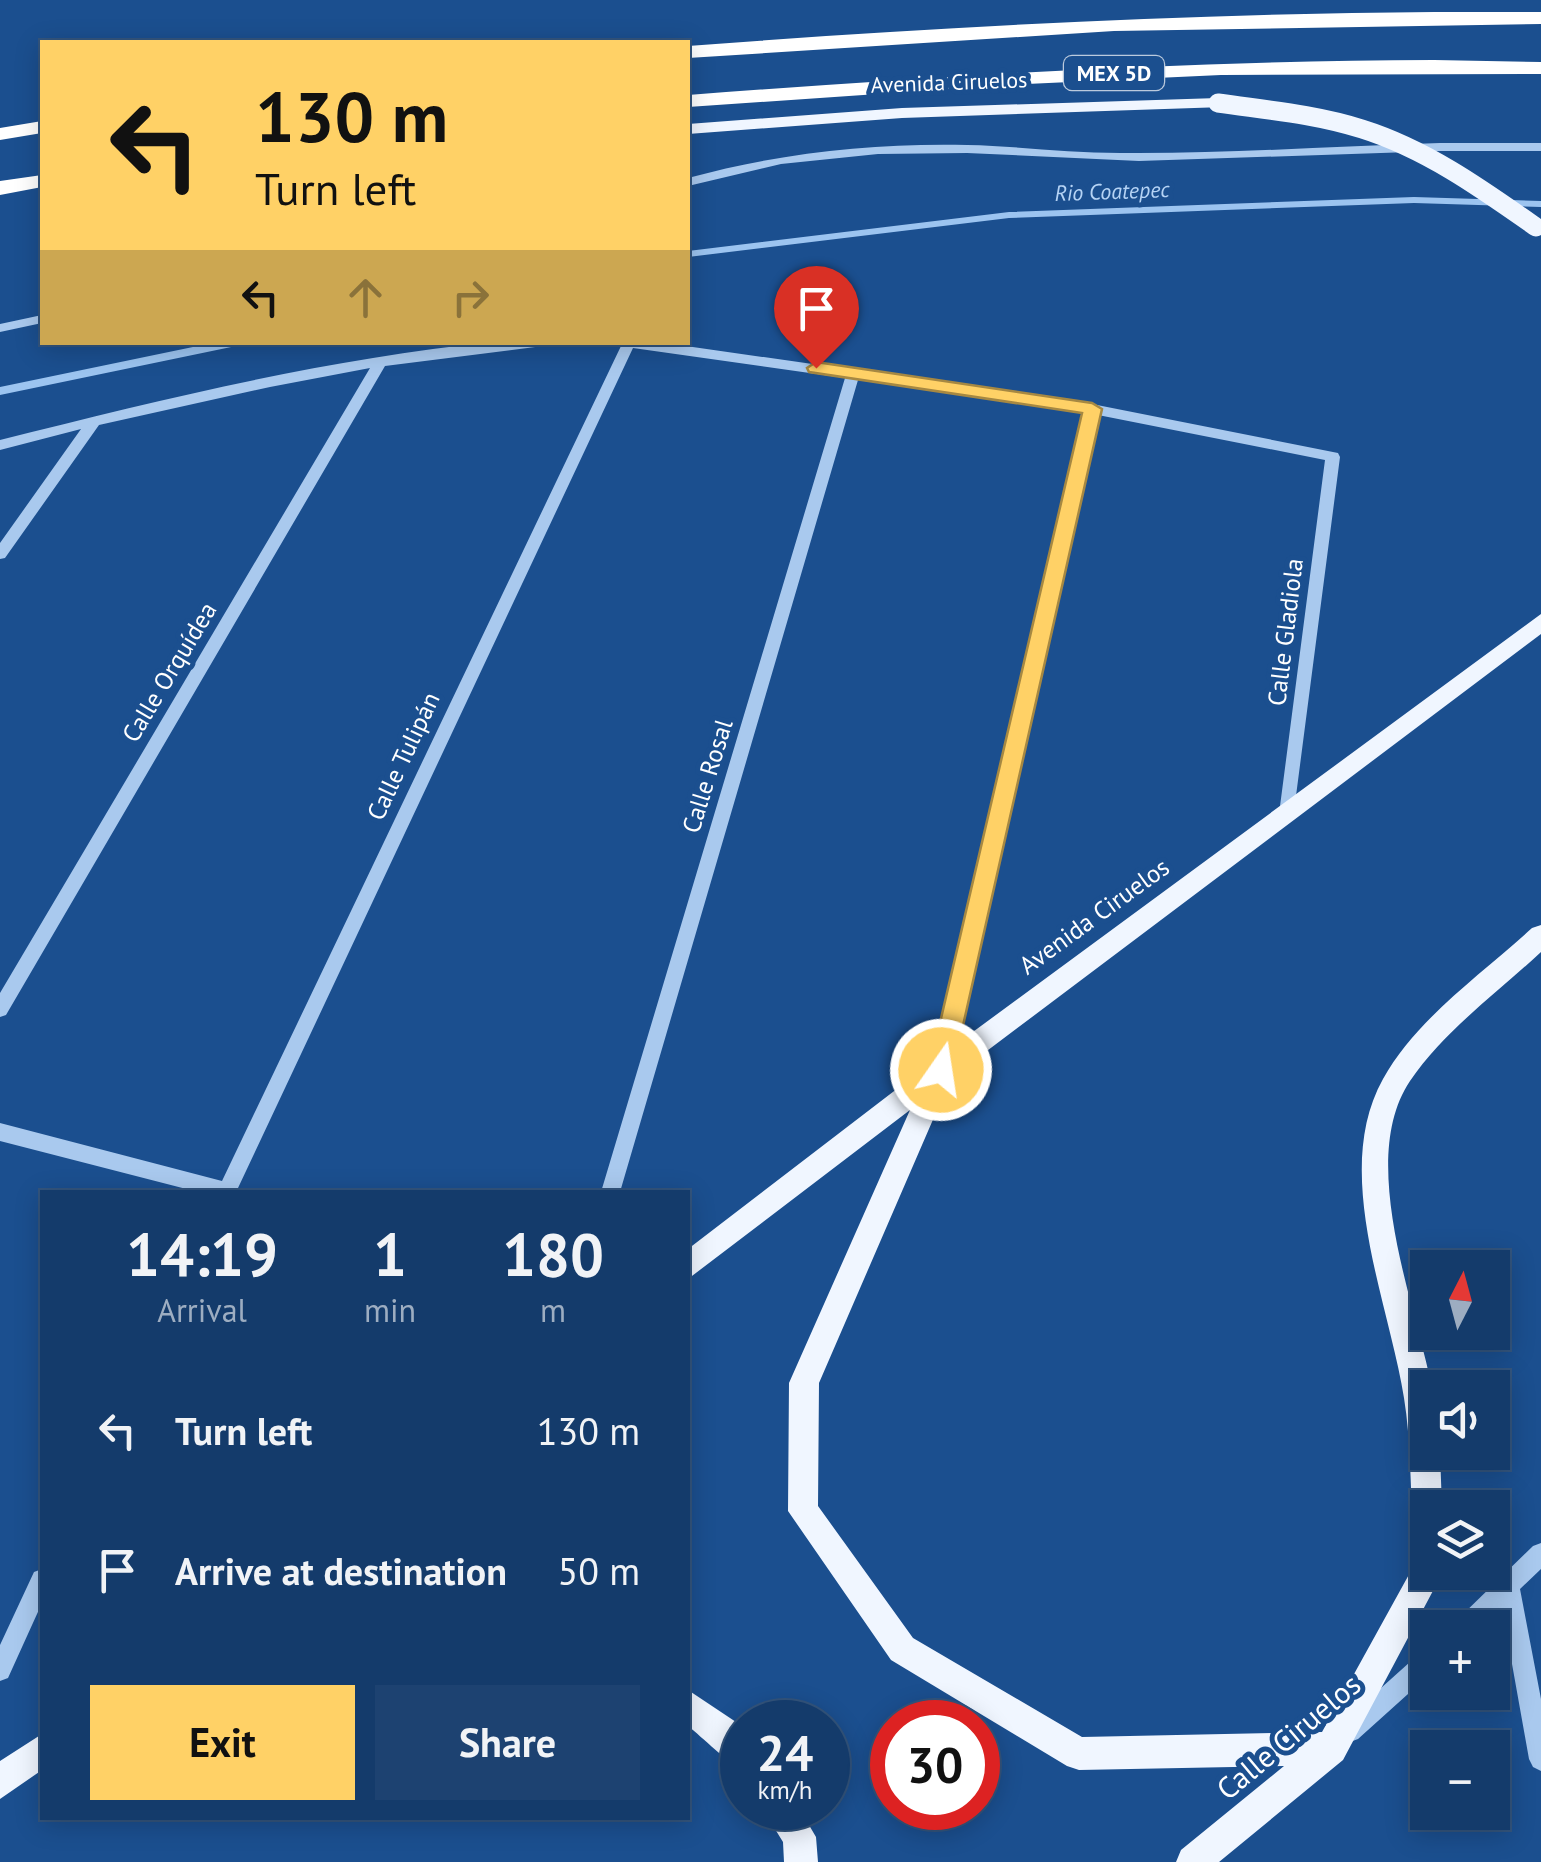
<!DOCTYPE html>
<meta charset="utf-8">
<style>
:root{--surface:#143b6b;--page:#1d4271;--text:#f1f3f6;--muted:#9dadc1;--line:#33557e;--accent:#ffd166}
body{margin:0;font-family:"PT Sans",sans-serif;background:var(--page);color:var(--text);height:100vh;display:flex;flex-direction:column;font-size:38px;white-space:nowrap}
*{box-sizing:border-box;margin:0}
p{font-size:32px;color:var(--muted)}
.icon{flex:none;width:55px;height:55px;fill:none;stroke:currentColor;stroke-width:2;stroke-linecap:round;stroke-linejoin:round}
.map{position:relative;flex:1;overflow:hidden}
.side{position:absolute;left:40px;top:1190px;width:650px;height:630px;display:flex;flex-direction:column;background:var(--surface);border-radius:0px;box-shadow:0 5px 25px #0003,0 0 0 2px var(--line)}
.side>*{flex:none}
.banner{position:absolute;left:40px;top:40px;width:650px;height:305px;border-radius:0px;box-shadow:0 5px 25px #0003,0 0 0 2px var(--line);background:#ffd166;color:#111;overflow:hidden}
.needle{width:65px;rotate:6deg}
.tools{position:absolute;left:1410px;top:1250px;display:grid;gap:20px}
.tools a{display:grid;place-items:center;width:100px;height:100px;border-radius:0px;background:var(--surface);box-shadow:0 5px 25px #0003,0 0 0 2px var(--line);font-size:50px}
.speed{position:absolute;left:720px;top:1700px;display:flex;gap:20px;font-size:50px;font-weight:700;text-align:center}
.speed>*{display:grid;place-content:center;width:130px;height:130px;border-radius:50%;background:var(--surface);box-shadow:0 5px 25px #0003,0 0 0 2px var(--line);line-height:1}
.speed small{font-size:25px;font-weight:400}
.speed .limit{border:15px solid #d22;background:#fff;color:#111}
.pin{position:absolute;display:grid;place-items:center;width:85px;height:85px;color:#fff;margin:-102px -42px;border-radius:50% 50% 50% 0;rotate:-45deg;box-shadow:0 0 10px #0007}
.pin .icon{rotate:45deg}
.me{position:absolute;width:110px;margin:-55px;rotate:13deg;stroke-linejoin:round;filter:drop-shadow(0 0 8px #0008)}
.turn{display:flex;align-items:center;gap:35px;height:210px;padding:0 50px;font-size:45px}
.turn .icon{width:130px;height:130px;stroke-width:2.5}
.turn b{display:block;font-size:70px;line-height:85px}
.lanes{display:flex;align-items:center;height:95px;padding:0 50px;background:#0003;justify-content:center;gap:50px;direction:ltr}
.lanes .off{opacity:.35}
.eta{display:flex;justify-content:space-evenly;align-items:center;height:170px;text-align:center}
.eta b{font-size:60px;font-weight:600;line-height:70px}
.action{display:flex;gap:20px;margin-top:auto;padding:20px 50px}
.action a{flex:1;height:115px;border-radius:0px;background:var(--accent);color:#111;font-size:40px;font-weight:600;line-height:115px;text-align:center}
.action a+a{background:var(--page);color:var(--text)}
ul{padding:0;list-style:none}
li{display:flex;align-items:center;gap:30px;height:140px;padding:0 50px}
li div{flex:1}
li b{display:block;font-size:38px}
li em{font-style:normal}
.map>svg:first-child{display:block}
.lines{fill:none;stroke-linecap:round;stroke-linejoin:round}
.stream{fill:#9cc4f0;fill-rule:evenodd}
.minor{fill:#a9c9ee;fill-rule:evenodd}
.major{fill:#f0f6ff;fill-rule:evenodd}
.highway{fill:#fff;fill-rule:evenodd}
.major-bridge{stroke:#f0f6ff;stroke-width:19}
.route{fill:#ffd166;stroke:#a68842;stroke-width:2.5}
.labels{text-anchor:middle;dominant-baseline:central;stroke-width:10;stroke-linejoin:round;paint-order:stroke}
.shield{fill:#1b4f8f;stroke:#bbcadd;stroke-width:2.5}
.shield-label{font-size:22px;font-weight:bold;fill:#fff}
.far-street-label{font-size:22px;fill:#fff;stroke:#1b4f8f}
.far-water-label{font-size:22px;font-style:italic;fill:#b5d3f5;stroke:#1b4f8f}
.street-label{font-size:25px;fill:#fff;stroke:#1b4f8f}
.near-street-label{font-size:30px;fill:#fff;stroke:#1b4f8f}
</style>
<div class="map">
<svg width="1541" height="1862" viewBox="0 0 1541 1862">
<rect width="100%" height="100%" fill="#1b4f8f"/>
<g class="lines">
<!-- stream -->
<path class="stream" d="M1414 197 1541 201V207L1414 203 1009 218 688 257V251L1009 212Z
M217 342H241L236 346 0 395V387Z"/>
<!-- minor -->
<path class="minor" d="M1440 143H1541V151H1440L1139 161 967 153 878 154 781 164 688 186V178C779 153 873 143 967 145 1018 146 1069 153 1120 153 1227 154 1334 146 1440 143Z
M42 315V323L0 332V324Z
M493 342H549L543 346 385 366 6 1015 0 1017V993L370 368 270 387 99 425 5 558 0 559V543L81 429 0 450V440C162 399 326 359 493 342Z
M617 342H658L1092 404 1338 453 1340 457 1293 819 1287 821 1279 814 1325 460 1098 415 950 1070 948 1076 941 1078 934 1076 932 1070 1084 413 858 380 620 1192H601L845 378 633 348 238 1188 239 1192H198L0 1141V1123L222 1181 621 346Z
M1541 1543V1569L1520 1589 1541 1699V1771L1533 1767 1529 1759 1502 1608 1481 1628H1454L1457 1620 1533 1546Z
M42 1569V1603L8 1678 0 1681V1645L34 1572Z
M1428 1650V1676L1358 1739 1350 1742 1342 1739 1339 1731 1342 1723 1420 1653Z"/>
<!-- major -->
<path class="major" d="M1218 98 1227 103 1224 107 902 118 688 134V124L902 108Z
M1541 614V634L951 1078 819 1383 818 1506 913 1638 1082 1737 1322 1732 1417 1560 1428 1556V1572H1443L1343 1760 1219 1862H1176L1181 1850 1284 1766 1079 1770 1067 1766 891 1660 788 1511 789 1383 910 1110 688 1279V1249L932 1062Z
M1541 925V952C1497 993 1444 1031 1410 1081 1357 1160 1415 1302 1432 1388H1428V1452H1440L1442 1508H1428V1542L1417 1538 1413 1527C1410 1484 1411 1441 1404 1398 1389 1302 1331 1172 1383 1079 1417 1018 1482 974 1532 928Z
M688 1690 742 1726V1769C729 1764 702 1737 688 1726Z
M42 1734V1770L0 1799V1761Z
M762 1808H799L816 1837 818 1862H784L783 1842Z"/>
<!-- highway -->
<path class="highway" d="M1434 12H1541V24L1114 31 688 58V46C937 27 1185 14 1434 12Z
M1434 60 1541 62V74L1221 75 1008 85 688 107V95C937 76 1185 61 1434 60Z
M42 121V133L0 140V128Z
M42 175V187L0 195V181Z"/>
<!-- major-bridge -->
<path class="major-bridge" d="M1218 103C1266 110 1315 114 1362 129 1426 149 1482 189 1536 227"/>
</g>
<!-- route -->
<path class="route" d="M816 362 1092 403 1102 409 953 1070 949 1077 941 1080 932 1077 929 1070 1082 413 809 372 807 368Z"/>
<g class="labels">
<!-- shield labels -->
<rect class="shield" x="1064" y="56" width="100" height="34" rx="8"/>
<g class="shield-label">
<text x="1114" y="73">MEX 5D</text>
</g>
<!-- far-street labels -->
<g class="far-street-label">
<text transform="translate(949 82) rotate(-2)">Avenida Ciruelos</text>
</g>
<!-- far-water labels -->
<g class="far-water-label">
<text transform="translate(1112 191) rotate(-2)">Rio Coatepec</text>
</g>
<!-- street labels -->
<g class="street-label">
<text transform="translate(1285 632) rotate(-83)">Calle Gladiola</text>
<text transform="translate(169 672) rotate(-59)">Calle Orquídea</text>
<text transform="translate(403 756) rotate(-65)">Calle Tulipán</text>
<text transform="translate(707 776) rotate(-73)">Calle Rosal</text>
<text transform="translate(1094 916) rotate(-36)">Avenida Ciruelos</text>
</g>
<!-- near-street labels -->
<g class="near-street-label">
<text transform="translate(1288 1736) rotate(-40)">Calle Ciruelos</text>
</g>
</g>
</svg>
<div class="tools">
<a><svg class="needle" viewBox="-14 -14 28 28"><path d="M0-13l5 13h-10z" fill="#e53935"/><path d="M0 13l5-13h-10z" fill="#9dadc1"/></svg></a>
<a><svg class="icon" aria-label="sound" viewBox="0 0 24 24"><path d="M4 9h4l5-4v14l-5-4H4zM17 9q2 3 0 6"/></svg></a>
<a><svg class="icon" aria-label="layers" viewBox="0 0 24 24"><path d="M12 4l9 5-9 5-9-5zM3 14l9 5 9-5"/></svg></a>
<a>+</a>
<a>−</a>
</div>
<div class="speed"><div>24<small>km/h</small></div><div class="limit">30</div></div>
<div class="pin" style="left:816px;top:368px;background:#d93025"><svg class="icon" aria-label="arrive" viewBox="0 0 24 24"><path d="M6 21V4h12l-3 4 3 4H6"/></svg></div>
<svg class="me" style="left:941px;top:1070px" viewBox="-20 -20 40 40"><circle r="17" fill="#ffd166" stroke="#fff" stroke-width="3"/><path d="M0-11L8 9 0 5-8 9z" fill="#fff"/></svg>
<div class="banner">
<div class="turn"><svg class="icon" aria-label="left" viewBox="0 0 24 24"><path d="M17 20v-9H6M10 6l-5 5 5 5"/></svg><div><b>130 m</b>Turn left</div></div>
<div class="lanes"><svg class="icon" aria-label="left" viewBox="0 0 24 24"><path d="M17 20v-9H6M10 6l-5 5 5 5"/></svg><svg class="icon off" aria-label="ahead" viewBox="0 0 24 24"><path d="M12 20V5M6 11l6-6 6 6"/></svg><svg class="icon off" aria-label="right" viewBox="0 0 24 24"><path d="M7 20v-9h11M14 6l5 5-5 5"/></svg></div>
</div>
<section class="side">
<div class="eta">
<div><b>14:19</b><p>Arrival</p></div>
<div><b>1</b><p>min</p></div>
<div><b>180</b><p>m</p></div>
</div>
<ul>
<li><svg class="icon" aria-label="left" viewBox="0 0 24 24"><path d="M17 20v-9H6M10 6l-5 5 5 5"/></svg><div><b>Turn left</b></div><em>130 m</em></li>
<li><svg class="icon" aria-label="arrive" viewBox="0 0 24 24"><path d="M6 21V4h12l-3 4 3 4H6"/></svg><div><b>Arrive at destination</b></div><em>50 m</em></li>
</ul>
<div class="action"><a>Exit</a><a>Share</a></div>
</section>
</div>
